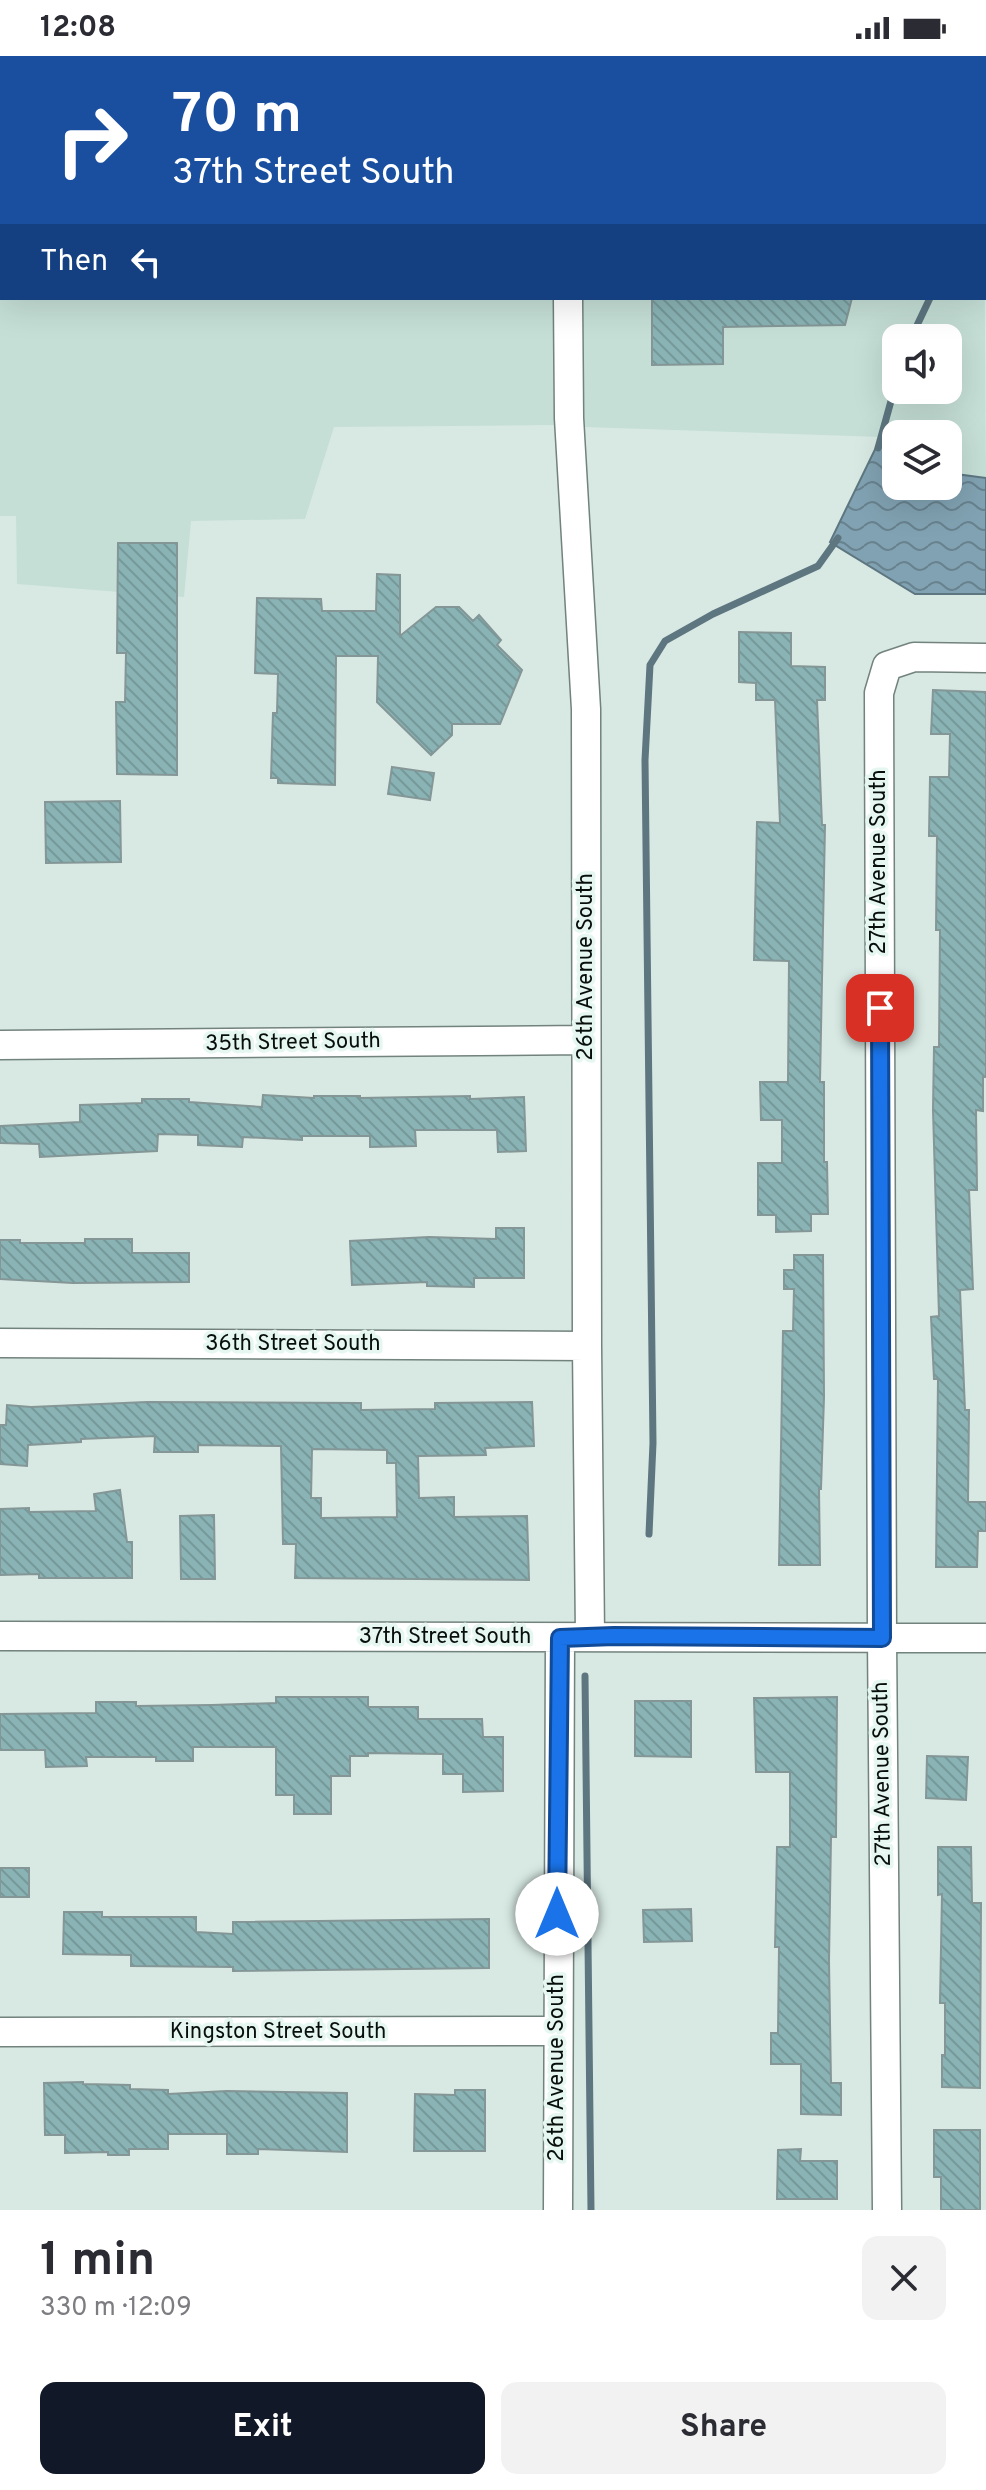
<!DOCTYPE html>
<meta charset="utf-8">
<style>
:root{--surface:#fff;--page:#f2f2f3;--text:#2b2b33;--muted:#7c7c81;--accent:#111827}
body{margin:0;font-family:Overpass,sans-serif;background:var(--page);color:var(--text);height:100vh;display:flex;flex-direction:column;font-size:30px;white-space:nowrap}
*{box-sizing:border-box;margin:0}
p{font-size:26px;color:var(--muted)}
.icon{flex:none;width:44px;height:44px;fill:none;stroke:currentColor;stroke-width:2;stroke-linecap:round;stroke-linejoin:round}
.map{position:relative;height:2154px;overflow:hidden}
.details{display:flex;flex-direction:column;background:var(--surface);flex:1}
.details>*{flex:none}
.banner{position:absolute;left:0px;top:0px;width:986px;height:244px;box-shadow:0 8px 32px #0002;background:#1a4fa0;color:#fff;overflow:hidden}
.tools{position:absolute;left:882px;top:268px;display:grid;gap:16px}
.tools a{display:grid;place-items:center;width:80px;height:80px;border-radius:16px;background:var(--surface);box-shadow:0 8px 32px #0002;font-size:40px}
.pin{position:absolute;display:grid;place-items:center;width:68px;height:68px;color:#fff;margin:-34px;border-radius:16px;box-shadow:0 4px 12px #0006}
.me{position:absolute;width:88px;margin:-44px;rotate:0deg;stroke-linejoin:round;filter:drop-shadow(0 0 6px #0008)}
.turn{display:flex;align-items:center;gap:28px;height:168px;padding:0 40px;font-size:36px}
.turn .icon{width:104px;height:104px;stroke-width:2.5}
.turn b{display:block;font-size:56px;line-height:68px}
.then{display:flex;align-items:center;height:76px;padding:0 40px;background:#0003;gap:16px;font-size:30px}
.round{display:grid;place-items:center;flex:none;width:84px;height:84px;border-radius:16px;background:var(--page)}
.headline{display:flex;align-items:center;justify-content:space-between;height:136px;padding:0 40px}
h1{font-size:48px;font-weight:700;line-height:60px}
.primary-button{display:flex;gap:16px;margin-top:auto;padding:16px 40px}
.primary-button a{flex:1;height:92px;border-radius:16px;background:var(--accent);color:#fff;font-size:32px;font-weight:700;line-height:92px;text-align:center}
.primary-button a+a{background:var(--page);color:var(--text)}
.status{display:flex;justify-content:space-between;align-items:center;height:56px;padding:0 40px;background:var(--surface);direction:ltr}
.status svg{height:22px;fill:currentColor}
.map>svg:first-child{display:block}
.built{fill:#c5dfd6;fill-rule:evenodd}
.water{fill:url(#water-waves);stroke:#5d7680;stroke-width:2}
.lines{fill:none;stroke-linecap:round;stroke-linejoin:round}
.stream{stroke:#5d7680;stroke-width:7}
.building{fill:url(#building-back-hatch);stroke:#849696;stroke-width:2;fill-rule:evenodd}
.minor-casing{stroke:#72827c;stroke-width:31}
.major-casing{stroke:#c4c5c5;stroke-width:37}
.highway-casing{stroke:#c4c5c5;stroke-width:43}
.minor{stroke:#fff;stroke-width:28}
.major{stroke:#b8f5b8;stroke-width:34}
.highway{stroke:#89ee88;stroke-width:40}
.route-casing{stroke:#114b97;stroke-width:20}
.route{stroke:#1a73e8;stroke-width:14}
.labels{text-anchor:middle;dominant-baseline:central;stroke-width:7;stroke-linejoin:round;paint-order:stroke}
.street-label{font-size:22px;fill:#080e0c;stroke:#e5f7f0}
</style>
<div class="status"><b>12:08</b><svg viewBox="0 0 49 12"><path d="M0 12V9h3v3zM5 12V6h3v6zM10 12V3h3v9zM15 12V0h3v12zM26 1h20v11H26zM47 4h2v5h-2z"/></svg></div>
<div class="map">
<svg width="986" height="2154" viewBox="0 0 986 2154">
<defs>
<pattern id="water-waves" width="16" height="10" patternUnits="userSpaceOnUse" patternTransform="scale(2)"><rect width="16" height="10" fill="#81a2b2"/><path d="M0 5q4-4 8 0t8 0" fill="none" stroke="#68828f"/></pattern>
<pattern id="building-back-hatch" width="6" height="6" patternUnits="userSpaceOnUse" patternTransform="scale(2)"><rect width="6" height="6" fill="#8ab3b5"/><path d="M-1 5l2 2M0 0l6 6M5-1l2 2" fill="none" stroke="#76999a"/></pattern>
</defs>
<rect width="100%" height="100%" fill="#d8e9e3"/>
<!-- built -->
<path class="built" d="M0 0H530V2H2L0 28Z
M623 0H986V16L984 2Z
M984 134 986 422 948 417V378H896V389L881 381 584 371 583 242H984ZM896 282H948V334H896Z
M0 135 2 242H554L555 369 334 371 305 463 191 465 184 541 17 528 16 460H0Z"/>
<!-- water -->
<path class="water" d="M881 381 896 389V430H948V417L986 422V538H915L830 486Z"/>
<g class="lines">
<!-- stream -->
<path class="stream" d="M957 0V2
M911 282 930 242
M878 392 896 327
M649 1478 653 1387 645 704 650 609 665 585 713 558 818 510 838 482
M585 1620 591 2154"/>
</g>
<!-- building -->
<path class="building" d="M652 242H852L845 269 723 271V308L652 309Z
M118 487H177V719L117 718 116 646H125L126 597H117Z
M377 518 400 519V580L436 551H459L473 565 479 559 501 584 497 589 522 614 500 668H452V679L431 699 377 646 378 600H336L335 729 278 727V722H271L273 657H277L278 618 255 617 257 542 321 543 322 555H376Z
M739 576 791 577V610L825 611V644H817L822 769H825L820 1026H824V1106H827L828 1158H811V1175L776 1176V1159H758V1107H782V1064H761L760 1026H788L789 905 754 904 757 766 780 767 775 644H756V627L739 626Z
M933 634 986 636V1021H983V1055L976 1054 977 1134H969L973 1233 960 1234 965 1354H969L968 1446H986V1475H978L977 1511H936L938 1323H934L931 1261 939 1260 933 1054 934 991H939L940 874H936L937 780H929L930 721H949L950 678H931Z
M392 711 434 717 430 744 388 738Z
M120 745 121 806 46 807 45 746Z
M263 1039 314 1042V1040H360V1042L470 1040V1043L524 1041 526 1095 498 1096 497 1074H415L416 1090 370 1091V1080H302V1084L243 1081 242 1091 198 1089V1079L158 1078 157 1095 40 1101 39 1088 0 1087V1070L80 1066V1049L142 1047V1043H189V1046L262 1051Z
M496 1172H524V1222H474V1231L427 1230V1226L352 1229 350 1185 429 1181 496 1183Z
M85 1183H132V1197H189V1226L73 1227 0 1223V1184H20V1187H85Z
M794 1199H823L824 1341 821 1433H819L820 1509H779L783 1275H793L794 1233H784V1214H794Z
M147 1346 361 1347V1354L435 1353V1347L532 1346 534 1390 485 1392 486 1399 418 1400 419 1442 454 1441V1461L527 1460 529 1524 295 1522 296 1488H283L281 1390 198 1389V1396H154L155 1380 81 1383V1386L28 1389 27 1410 0 1408V1369H6L7 1349 31 1351ZM312 1393 387 1394V1407H396L397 1461 321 1462V1442H311Z
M120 1434 127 1486H132V1522H39V1518L0 1519V1453L29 1452V1456L96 1455 94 1438Z
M214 1459 215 1523H181L180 1460Z
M276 1641H368V1651H418V1663H482L483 1681H503V1735L463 1736V1718H443V1698L368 1697V1700H350V1720H331V1758H294V1739H276V1691H193V1705H156V1701H86L87 1710 46 1711 45 1694H0V1658L96 1657V1646H136V1650L212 1649 276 1647Z
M837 1641 836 1781H831L829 1905 831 2027H841V2059L801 2058V2008H771V1977H778L779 1891H775L777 1791H790V1716H756L754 1642Z
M635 1645H691V1701L635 1700Z
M927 1700 968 1701 966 1744 926 1742Z
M938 1791H971L972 1847H981L980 2032 942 2031V1999H945V1947H940L942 1838 938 1839Z
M0 1812H29V1841H0Z
M691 1853 692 1885 644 1886 643 1854Z
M64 1856H102V1861H196V1876L233 1878V1866L489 1863V1912L233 1915V1911L131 1910V1899L63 1898Z
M83 2026V2028L130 2029V2033L168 2034V2038L227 2035 347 2037V2096L258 2093V2098H227V2078H168V2093H129V2099H108V2096L65 2097V2079H45L44 2027Z
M455 2034H485V2095H414L415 2038 455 2039Z
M934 2074H980V2154H941V2121H934Z
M801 2093 800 2105H837V2143H777L778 2094Z"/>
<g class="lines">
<defs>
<path id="minor" d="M568 242 569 362 586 653 587 1290 590 1580
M0 989 586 984
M0 1287 587 1290
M0 1580 986 1582
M0 1976 556 1975
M558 2154 560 1582
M887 2154 882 1582 879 637 887 610 914 601 986 602"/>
<path id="major" d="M545 0V2
M592 2V0"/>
<path id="highway" d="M984 63H986
M0 65H2
M984 119H986
M0 122H2"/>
</defs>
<!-- minor casing -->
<use href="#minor" class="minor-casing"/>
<!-- major casing -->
<use href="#major" class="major-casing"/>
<!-- highway casing -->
<use href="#highway" class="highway-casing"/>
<!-- minor -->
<use href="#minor" class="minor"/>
<!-- major -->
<use href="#major" class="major"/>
<!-- highway -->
<use href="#highway" class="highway"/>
</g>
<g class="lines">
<defs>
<path id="route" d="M557 1858 560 1582 614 1580 882 1582 880 952"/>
</defs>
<!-- route casing -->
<use href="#route" class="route-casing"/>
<!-- route -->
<use href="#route" class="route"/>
</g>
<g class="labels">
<!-- street labels -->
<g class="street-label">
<text transform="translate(879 806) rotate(-90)">27th Avenue South</text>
<text transform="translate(586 911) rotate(-90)">26th Avenue South</text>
<text transform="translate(293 987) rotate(-1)">35th Street South</text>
<text x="293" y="1288">36th Street South</text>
<text x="445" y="1581">37th Street South</text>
<text transform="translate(883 1718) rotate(-91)">27th Avenue South</text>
<text x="278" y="1976">Kingston Street South</text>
<text transform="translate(557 2012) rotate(-90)">26th Avenue South</text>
</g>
</g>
</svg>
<div class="tools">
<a><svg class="icon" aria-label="sound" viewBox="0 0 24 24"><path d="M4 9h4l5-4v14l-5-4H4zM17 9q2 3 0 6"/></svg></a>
<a><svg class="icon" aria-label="layers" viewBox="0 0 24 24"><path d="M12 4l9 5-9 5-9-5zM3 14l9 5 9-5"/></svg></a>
</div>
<div class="pin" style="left:880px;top:952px;background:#d93025"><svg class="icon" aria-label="arrive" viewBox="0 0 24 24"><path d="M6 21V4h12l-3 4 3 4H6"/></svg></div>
<svg class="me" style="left:557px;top:1858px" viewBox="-20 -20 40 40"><circle r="19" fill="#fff"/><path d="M0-13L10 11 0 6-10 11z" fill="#1a73e8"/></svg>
<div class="banner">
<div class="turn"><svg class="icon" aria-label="right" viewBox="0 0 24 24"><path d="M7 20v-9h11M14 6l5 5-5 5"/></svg><div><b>70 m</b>37th Street South</div></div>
<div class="then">Then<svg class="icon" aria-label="left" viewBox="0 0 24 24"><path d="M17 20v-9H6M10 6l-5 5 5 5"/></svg></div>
</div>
</div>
<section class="details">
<div class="headline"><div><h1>1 min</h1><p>330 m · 12:09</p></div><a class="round"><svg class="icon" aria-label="close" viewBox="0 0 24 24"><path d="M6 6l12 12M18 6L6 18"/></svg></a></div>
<div class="primary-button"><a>Exit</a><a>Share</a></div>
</section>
